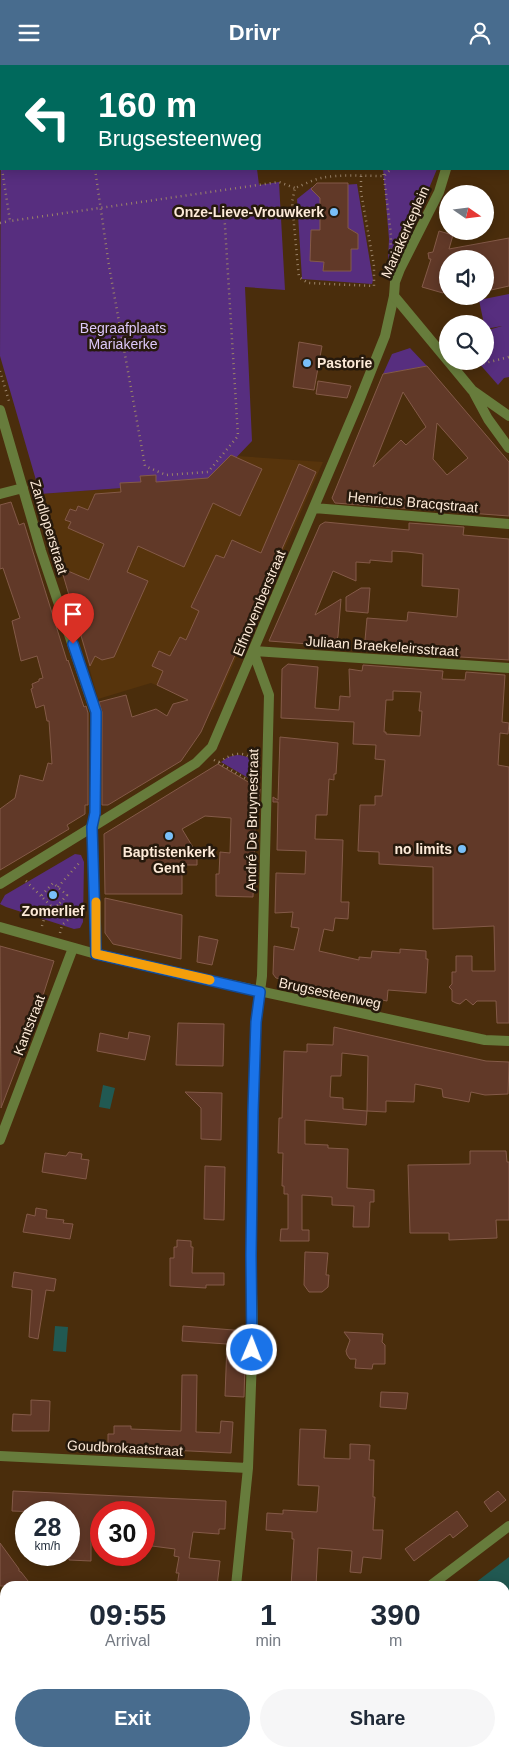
<!DOCTYPE html>
<meta charset="utf-8">
<style>
:root{--surface:#fff;--page:#f6f6f7;--text:#1f2937;--muted:#747a83;--accent:#486c8e}
body{margin:0;font-family:Helvetica,sans-serif;background:var(--page);color:var(--text);height:100vh;display:flex;flex-direction:column;font-size:19px;white-space:nowrap}
*{box-sizing:border-box;margin:0}
p{font-size:16px;color:var(--muted)}
.icon{flex:none;width:28px;height:28px;fill:none;stroke:currentColor;stroke-width:2;stroke-linecap:round;stroke-linejoin:round}
.map{position:relative;flex:1;overflow:hidden}
.details{position:absolute;left:0px;top:1516px;width:510px;height:176px;display:flex;flex-direction:column;background:var(--surface);border-radius:15px 15px 0 0;box-shadow:0 2px 12px #0003}
.details>*{flex:none}
.hud{position:absolute;left:0px;top:0px;width:510px;height:105px;box-shadow:0 2px 12px #0003;background:#00695c;color:#fff;overflow:hidden}
.needle{width:32px;rotate:104deg}
.controls{position:absolute;left:439px;top:120px;display:grid;gap:10px}
.controls a{display:grid;place-items:center;width:55px;height:55px;border-radius:50%;background:var(--surface);box-shadow:0 2px 12px #0003;font-size:25px}
.speed{position:absolute;left:15px;top:1436px;display:flex;gap:10px;font-size:25px;font-weight:700;text-align:center}
.speed>*{display:grid;place-content:center;width:65px;height:65px;border-radius:50%;background:var(--surface);box-shadow:0 2px 12px #0003;line-height:1}
.speed small{font-size:12px;font-weight:400}
.speed .limit{border:8px solid #d22;background:#fff;color:#111}
.pin{position:absolute;display:grid;place-items:center;width:42px;height:42px;color:#fff;margin:-51px -21px;border-radius:50% 50% 50% 0;rotate:-45deg;box-shadow:0 0 5px #0007}
.pin .icon{rotate:45deg}
.me{position:absolute;width:55px;margin:-28px;rotate:1deg;stroke-linejoin:round;filter:drop-shadow(0 0 4px #0008)}
.turn{display:flex;align-items:center;gap:18px;height:105px;padding:0 15px;font-size:22px}
.turn .icon{width:65px;height:65px;stroke-width:2.5}
.turn b{display:block;font-size:35px;line-height:42px}
.eta{display:flex;justify-content:space-evenly;align-items:center;height:85px;text-align:center}
.eta b{font-size:30px;font-weight:700;line-height:35px}
.action{display:flex;gap:10px;margin-top:auto;padding:10px 15px}
.action a{flex:1;height:58px;border-radius:30px;background:var(--accent);color:#fff;font-size:20px;font-weight:700;line-height:58px;text-align:center}
.action a+a{background:var(--page);color:var(--text)}
header{display:flex;justify-content:space-between;align-items:center;height:65px;padding:0 15px;background:var(--accent);color:#fff;font-size:22px;font-weight:700}
.map>svg:first-child{display:block}
.built{fill:#57340c}
.green{fill:#572e7f}
.water{fill:#215952}
.building{fill:#613928;stroke:#845a48;fill-rule:evenodd}
.lines{fill:none;stroke-linecap:round;stroke-linejoin:round}
.path{stroke:#9b8369;stroke-width:2.5;stroke-dasharray:1 4;stroke-linecap:butt}
.minor{stroke:#677c3c;stroke-width:10}
.tertiary{stroke:#677c3c;stroke-width:10}
.primary{stroke:#99c228;stroke-width:12}
.route-casing{stroke:#114b97;stroke-width:12}
.route{stroke:#1a73e8;stroke-width:9}
.slow{stroke:#f59e0b;stroke-width:9}
.poi-dot{fill:#79bff8;stroke:#26190c;stroke-width:2}
.labels{text-anchor:middle;dominant-baseline:central;stroke-width:5;stroke-linejoin:round;paint-order:stroke}
.poi-label{font-size:14px;font-weight:bold;fill:#fdead8;stroke:#26190c;text-anchor:end}
.street-label{font-size:14px;fill:#fdead8;stroke:#26190c}
.park-label{font-size:14px;fill:#ddc8fa;stroke:#26190c}
</style>
<header><svg class="icon" aria-label="menu" viewBox="0 0 24 24"><path d="M4 6h16M4 12h16M4 18h16"/></svg>Drivr<svg class="icon" aria-label="person" viewBox="0 0 24 24"><circle cx="12" cy="8" r="4"/><path d="M4 21q1-7 8-7t8 7"/></svg></header>
<div class="map">
<svg width="509" height="1692" viewBox="0 0 509 1692">
<rect width="100%" height="100%" fill="#4a2d0c"/>
<!-- built -->
<path class="built" d="M237 391 323 397 213 645 151 618 98 634 40 429 122 423 210 420Z"/>
<!-- green -->
<path class="green" d="M1 50V104H257L259 120 279 117 285 225 245 222 252 376 210 420 122 423 40 429 0 291Z
M383 104H437L413 162 395 195 388 194 389 174Z
M357 119 373 215 372 219 302 214 297 134 312 122Z
M509 229V312L504 313 498 320 477 296H485V266L502 261 485 264 479 235Z
M410 283 427 301 383 309 392 289Z
M237 690C256 691 259 701 257 718L221 697 228 692Z
M75 789 81 790 84 797 83 857 80 863 74 864 6 842 0 839 5 830Z"/>
<!-- water -->
<path class="water" d="M103 1020 115 1023 110 1044 99 1042Z
M55 1261 68 1262 66 1287 53 1286Z
M509 1492V1562L505 1565V1521H471Z
M250 1688H343L338 1692H244Z"/>
<!-- building -->
<path class="building" d="M317 118H348V163L358 169V184H351V206H323L324 197 310 196 311 165H320V133L311 124Z
M439 166 453 170 449 184 509 173V221L491 225 488 209H485V194H448V217L443 228 422 222 431 194H429L428 188 433 187Z
M299 277 322 281 314 325 293 322Z
M427 301 509 397V451L335 438 332 433 383 309ZM403 327 426 362 406 380 401 375 373 402ZM437 358 468 393 447 410 433 394Z
M318 316 351 321 347 333 316 329Z
M231 390 262 404 240 451 213 438 184 502 138 481 127 507 148 516 114 592 102 595 95 591 90 601 61 503 89 515 104 479 68 463 71 457 65 455 70 444 76 446 78 441 88 445 95 429 121 427 120 418 141 417 140 411 156 410V417L208 413Z
M299 399 316 407 201 667 181 696 108 740H102V647L99 637 126 630 132 652 156 644 167 651 173 639 188 635 157 620 163 606 152 601 159 586 170 591 180 572 186 575 199 546 191 542 216 490 224 493 232 475 261 488Z
M11 437 19 460 24 458 67 596 68 595 84 642 86 641 88 648V740H85V749L67 760 69 764 0 805V744L15 733 20 710 43 716 48 698 52 699 49 656H47L44 640 36 643 31 624 33 623 32 619 39 616V614L43 613 37 591 21 596 12 556 20 553 3 503 0 504V440Z
M325 457 409 465V458L464 462 463 470 509 474V595L364 586 367 553 407 556 408 547 457 552 459 524 422 521 423 489 408 487 392 486V497L370 495V498L356 497V516L333 506 315 550 341 534 338 571 335 581 269 576 320 460Z
M361 523H370L368 548 346 546V532Z
M288 599 318 602 315 643 339 645 340 631 350 632 349 604 362 606 363 600 443 606 442 614 465 615 466 607 505 610 502 657 509 658 508 669 500 668 498 700 509 702V958H497L496 936H477L473 940 466 934 460 939 456 938 452 936V925L449 922 452 919V907H456V891H472V906H495L494 861 433 864V802L379 799V787L358 786 360 740H375V731H382L385 695 375 694 376 680 353 679 354 657 281 653 282 604ZM393 626 421 627 419 646H422L420 671 386 669V667H384L386 635H393Z
M280 672 338 678 336 709H334V715L329 714 327 750H316L315 774 343 775 341 837H349L348 854 335 853 333 866 324 864 319 886 359 895V892L371 893 372 886 400 888V884L426 886V894H428L426 928 388 925 387 936 276 913 273 909 274 881 294 885 299 863 291 862 293 847 275 848 276 808 305 809 306 786 277 785 278 737H273V732L278 735Z
M218 699 260 724 259 736H256L253 832 216 831V809H219L220 787 230 788 231 753 205 751 182 764 197 789V800H182V829H105L104 769Z
M105 833 182 850 181 894 113 879 105 868Z
M199 871 218 875 212 900 197 897Z
M0 881 54 896 38 946 1 1043Z
M178 958 224 959 223 1001 176 1000Z
M334 962 486 996 509 997 508 1029 485 1030 471 1027 469 1037 443 1032 442 1024 415 1019 414 1037 386 1036V1047L367 1046 368 991 342 988 341 1011H331L330 1032 343 1033V1044L367 1046 366 1060 305 1055V1079L328 1080V1083L348 1084 347 1123 374 1125V1137H370L369 1162H353L354 1141 332 1140V1132L302 1130V1165H309V1176H280L281 1164H288V1129H284V1121H282L283 1088H278L279 1053H282L284 986 307 987V979L333 980Z
M129 967 150 971 145 995 97 986 100 968 128 974Z
M185 1027 222 1028 221 1075 201 1074V1043Z
M470 1086H506L507 1097H509V1155H496L497 1173 449 1175V1168H410L408 1100 470 1099Z
M69 1087 82 1089 81 1094 89 1095 86 1114 42 1107 45 1088 66 1091Z
M205 1101 225 1102 224 1155 204 1154Z
M36 1143 47 1145 46 1153 64 1155 63 1158 73 1159 70 1174 23 1167 27 1149 35 1151Z
M177 1175 191 1176V1182H193L192 1208H224V1220H206V1223L170 1221V1193H174V1182H177Z
M305 1187 328 1188 326 1210H329L328 1222 322 1227H309L304 1220Z
M14 1207 56 1214 54 1226 46 1225 38 1274 29 1272 32 1225 12 1222Z
M183 1261 246 1266 244 1332 225 1331 227 1279 182 1276Z
M344 1267 383 1269 382 1277 385 1280V1299H373L372 1304 355 1303 356 1294H350L347 1290 346 1286 350 1275Z
M182 1310H197L196 1367 220 1368 221 1356 233 1357 231 1388 108 1382V1369H114V1361H131V1364L181 1366Z
M381 1327 408 1328 406 1344 380 1342Z
M31 1335 50 1336 49 1366H12L13 1349 31 1350Z
M300 1364 326 1365 324 1393 350 1394V1379L370 1380 369 1395H374L373 1432H375L373 1465H383L381 1494 363 1492 361 1508 350 1507 352 1486 318 1483 316 1521H291L294 1474H292V1467L266 1465 267 1448 283 1449V1445L317 1447 319 1421 298 1420Z
M13 1426 226 1436 225 1464H219V1469L193 1467 189 1493 220 1496 217 1521H177L179 1508H176L179 1492 174 1491 175 1484 152 1481 145 1489 144 1448H101V1471L91 1470V1496L69 1495V1448L12 1446Z
M498 1426 506 1435 491 1447 484 1437Z
M457 1446 468 1461 453 1473 450 1469 414 1496 405 1484Z
M0 1478 19 1504V1506L21 1507 32 1521H0Z"/>
<g class="lines">
<!-- path -->
<path class="path" d="M332 0V1
M0 92 1 100
M2 104 10 156 279 117 295 123
M95 104 109 201 145 401 166 410 208 407 238 371 224 145
M383 104 391 170 390 197
M361 111V127L374 201V221L308 218 299 212 298 203 292 137 295 123C303 120 312 115 321 113 339 109 365 111 384 111L391 104
M0 158 10 156
M469 302 509 292
M0 306 9 336
M214 695 255 719
M219 697C231 689 243 684 254 696
M26 816 41 831
M58 822 80 797
M58 840 54 844 41 831 53 818 67 830 58 840 72 852
M42 861 44 854 54 844
M60 868 62 860 82 843"/>
<!-- minor -->
<path class="minor" d="M352 0 354 1
M146 1 151 0
M0 39 1 38
M0 345 41 486 95 647V748L92 762 96 889
M0 429 23 423
M314 443 509 459
M253 586 509 603
M0 819 196 698 212 682 359 336 385 271 394 231
M0 1075 73 883
M0 1391 248 1403
M236 1521 248 1403 253 1265 251 1191 253 1046 256 957 262 911 269 630 253 586
M430 1521 509 1461
M0 1549H5
M0 1585 5 1595
M102 1688 105 1692
M204 1692 210 1688"/>
<!-- tertiary -->
<path class="tertiary" d="M499 0H507
M487 1V0
M446 104 439 127 400 204 395 217 394 231 448 296
M448 296 472 325 509 351
M474 328 488 354 509 383
M0 862 96 889 186 910 485 975 509 976"/>
<!-- primary -->
<path class="primary" d="M505 1631 509 1628
M421 1692 428 1688"/>
</g>
<g class="lines">
<defs>
<path id="route" d="M73 579 96 647V655L95 748 92 762 96 889 260 927 256 957 253 1046 251 1190 252 1285"/>
</defs>
<!-- route casing -->
<use href="#route" class="route-casing"/>
<!-- route -->
<use href="#route" class="route"/>
<!-- slow -->
<path class="slow" d="M96 837V889L210 915"/>
</g>
<!-- markers -->
<g class="poi-dot">
<circle cx="334" cy="147" r="5"/>
<circle cx="307" cy="298" r="5"/>
<circle cx="169" cy="771" r="5"/>
<circle cx="462" cy="784" r="5"/>
<circle cx="53" cy="830" r="5"/>
</g>
<g class="labels">
<!-- poi labels -->
<g class="poi-label">
<text x="324" y="147">Onze-Lieve-Vrouwkerk</text>
<text x="317" y="298" text-anchor="start">Pastorie</text>
<text x="452" y="784">no limits</text>
<text x="169" y="787" text-anchor="middle">Baptistenkerk<tspan x="169" dy="16">Gent</tspan></text>
<text x="53" y="846" text-anchor="middle">Zomerlief</text>
</g>
<!-- street labels -->
<g class="street-label">
<text transform="translate(405 167) rotate(-66)">Mariakerkeplein</text>
<text transform="translate(413 437) rotate(5)">Henricus Bracqstraat</text>
<text transform="translate(49 462) rotate(73)">Zandloperstraat</text>
<text transform="translate(259 538) rotate(-67)">Elfnovemberstraat</text>
<text transform="translate(382 581) rotate(4)">Juliaan Braekeleirsstraat</text>
<text transform="translate(252 755) rotate(-89)">André De Bruynestraat</text>
<text transform="translate(330 928) rotate(12)">Brugsesteenweg</text>
<text transform="translate(29 960) rotate(-69)">Kantstraat</text>
<text transform="translate(125 1383) rotate(3)">Goudbrokaatstraat</text>
</g>
<!-- park labels -->
<g class="park-label">
<text x="123" y="263">Begraafplaats<tspan x="123" dy="16">Mariakerke</tspan></text>
</g>
</g>
</svg>
<div class="controls">
<a><svg class="needle" viewBox="-14 -14 28 28"><path d="M0-13l5 13h-10z" fill="#e53935"/><path d="M0 13l5-13h-10z" fill="#747a83"/></svg></a>
<a><svg class="icon" aria-label="sound" viewBox="0 0 24 24"><path d="M4 9h4l5-4v14l-5-4H4zM17 9q2 3 0 6"/></svg></a>
<a><svg class="icon" aria-label="search" viewBox="0 0 24 24"><circle cx="10" cy="10" r="6"/><path d="M15 15l6 6"/></svg></a>
</div>
<div class="speed"><div>28<small>km/h</small></div><div class="limit">30</div></div>
<div class="pin" style="left:73px;top:579px;background:#d93025"><svg class="icon" aria-label="arrive" viewBox="0 0 24 24"><path d="M6 21V4h12l-3 4 3 4H6"/></svg></div>
<svg class="me" style="left:252px;top:1285px" viewBox="-20 -20 40 40"><circle r="17" fill="#1a73e8" stroke="#fff" stroke-width="3"/><path d="M0-11L8 9 0 5-8 9z" fill="#fff"/></svg>
<div class="hud">
<div class="turn"><svg class="icon" aria-label="left" viewBox="0 0 24 24"><path d="M17 20v-9H6M10 6l-5 5 5 5"/></svg><div><b>160 m</b>Brugsesteenweg</div></div>
</div>
<section class="details">
<div class="eta">
<div><b>09:55</b><p>Arrival</p></div>
<div><b>1</b><p>min</p></div>
<div><b>390</b><p>m</p></div>
</div>
<div class="action"><a>Exit</a><a>Share</a></div>
</section>
</div>
